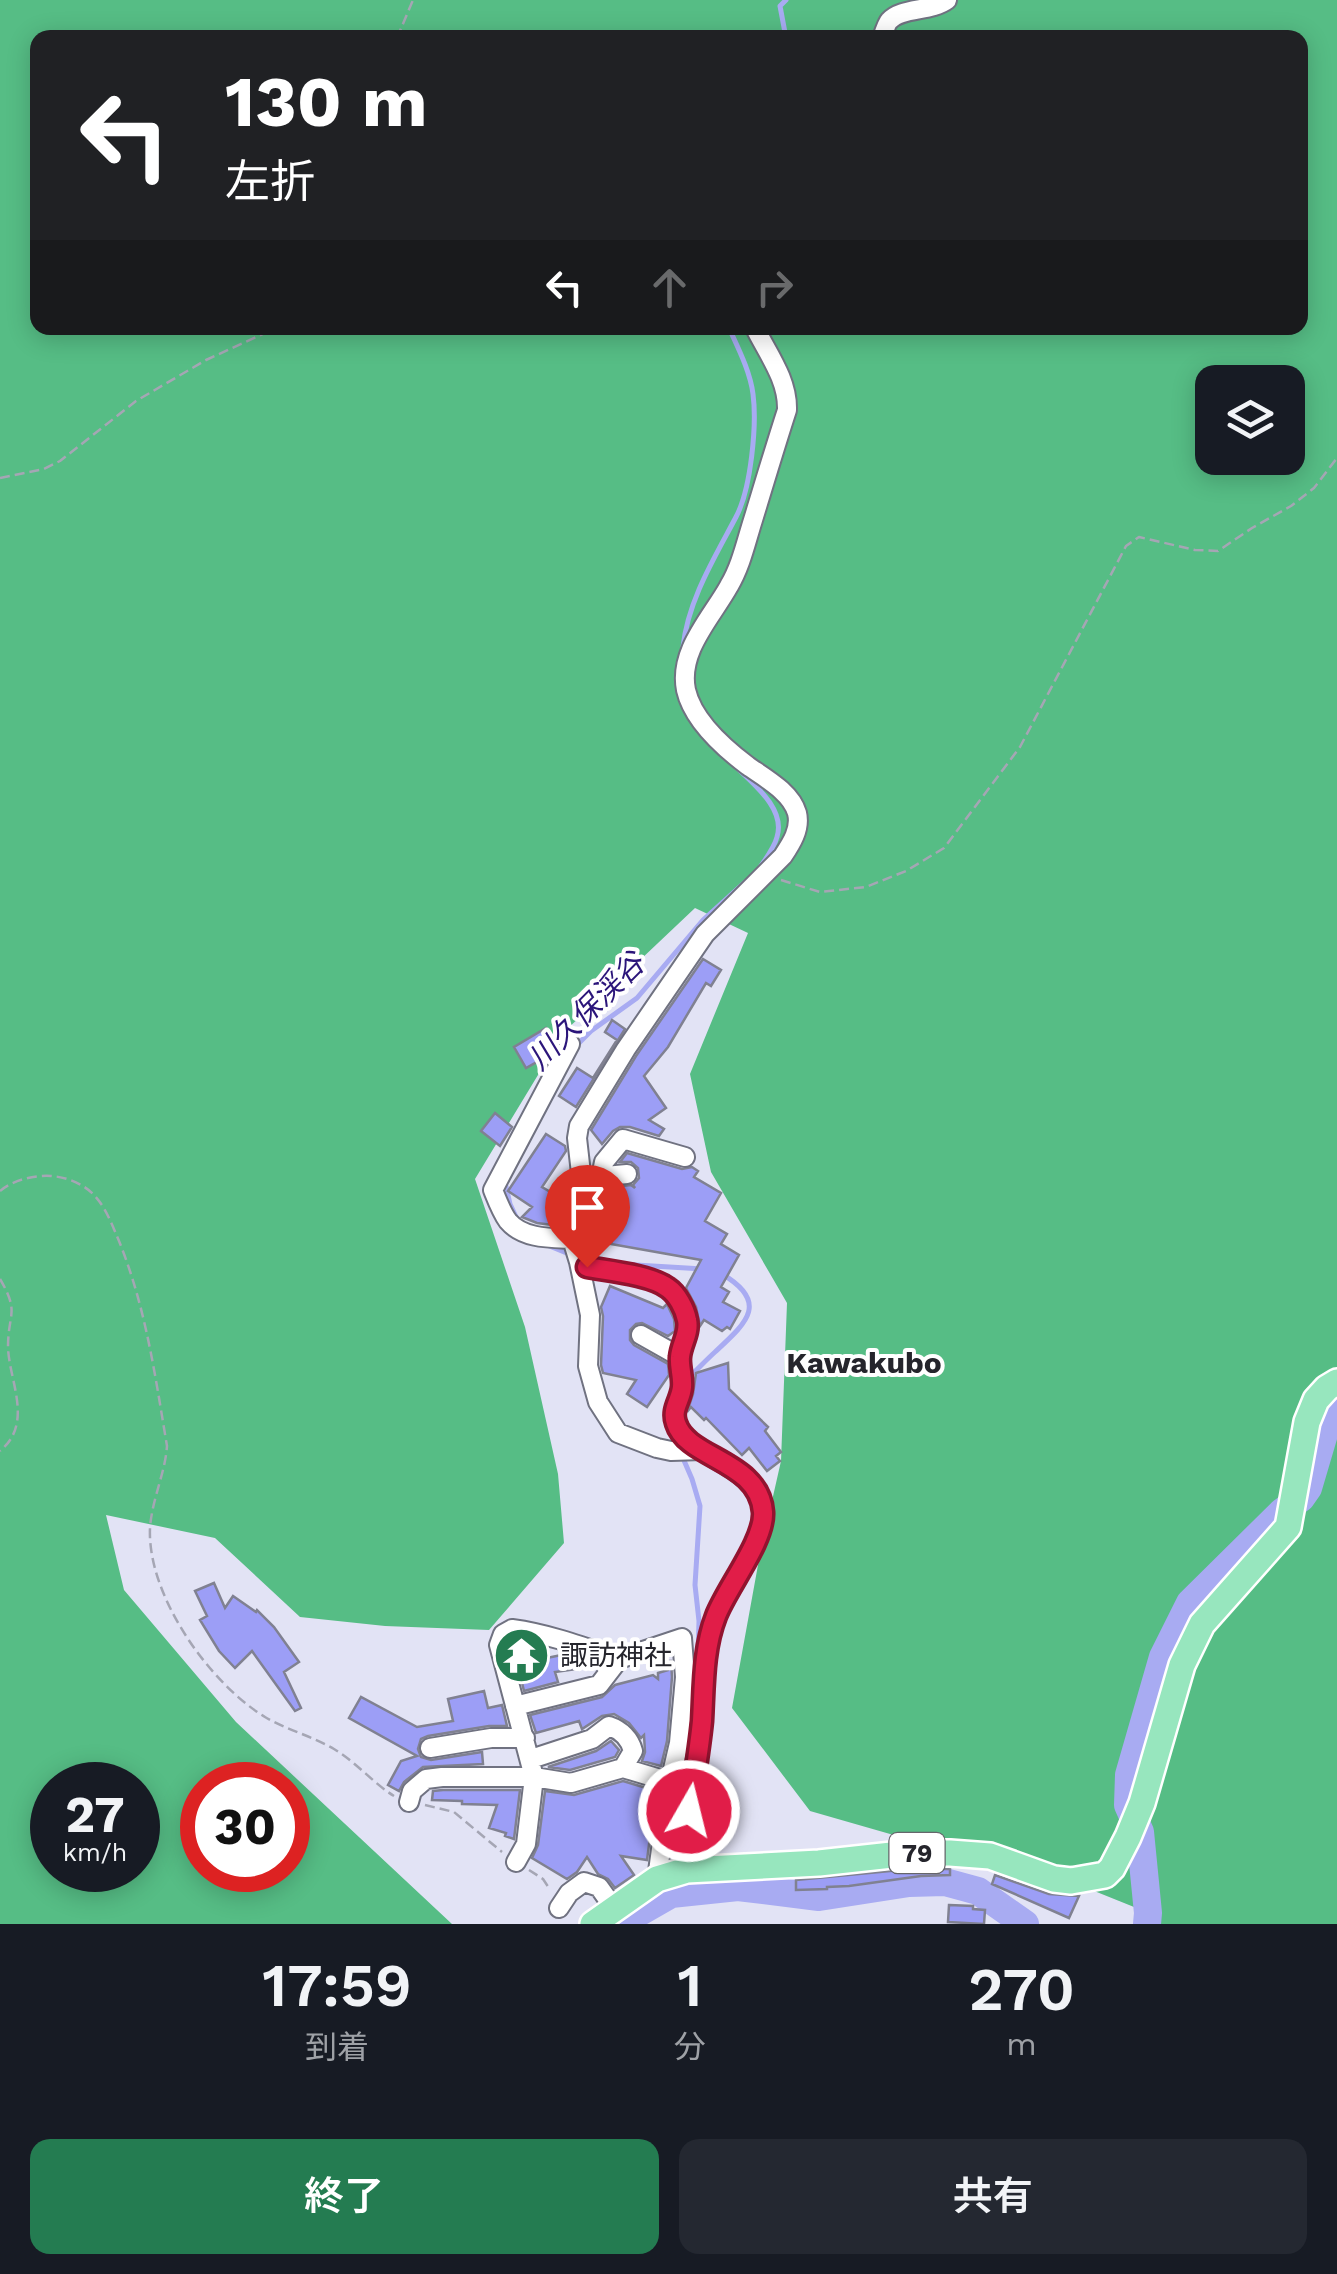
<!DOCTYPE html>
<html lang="ja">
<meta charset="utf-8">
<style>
:root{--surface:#171b24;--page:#242831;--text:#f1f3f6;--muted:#9ea1a6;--accent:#247c51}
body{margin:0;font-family:"Work Sans","Noto Sans JP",sans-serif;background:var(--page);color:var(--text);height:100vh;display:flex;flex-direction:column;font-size:38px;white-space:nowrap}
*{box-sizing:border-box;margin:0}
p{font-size:32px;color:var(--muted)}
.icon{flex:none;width:55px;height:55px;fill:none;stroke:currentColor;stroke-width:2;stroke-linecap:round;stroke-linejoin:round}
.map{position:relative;height:1924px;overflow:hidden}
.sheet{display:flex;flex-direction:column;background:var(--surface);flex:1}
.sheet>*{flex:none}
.top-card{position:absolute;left:30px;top:30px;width:1278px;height:305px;border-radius:20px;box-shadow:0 5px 25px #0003;background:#202124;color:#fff;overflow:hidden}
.tools{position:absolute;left:1195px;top:365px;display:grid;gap:20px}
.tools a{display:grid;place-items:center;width:110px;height:110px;border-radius:20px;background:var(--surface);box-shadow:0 5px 25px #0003;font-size:50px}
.speed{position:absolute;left:30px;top:1762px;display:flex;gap:20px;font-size:50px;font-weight:700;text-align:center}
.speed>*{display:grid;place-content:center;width:130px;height:130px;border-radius:50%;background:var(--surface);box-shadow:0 5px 25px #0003;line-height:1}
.speed small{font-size:25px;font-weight:400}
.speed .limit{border:15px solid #d22;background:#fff;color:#111}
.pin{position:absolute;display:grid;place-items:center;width:85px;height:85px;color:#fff;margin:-102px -42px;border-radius:50% 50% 50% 0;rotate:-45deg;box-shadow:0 0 10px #0007}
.pin .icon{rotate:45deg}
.me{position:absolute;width:110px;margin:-55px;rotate:8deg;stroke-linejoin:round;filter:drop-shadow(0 0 8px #0008)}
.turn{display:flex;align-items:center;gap:35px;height:210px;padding:0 30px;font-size:45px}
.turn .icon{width:130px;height:130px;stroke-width:2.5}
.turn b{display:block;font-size:70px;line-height:85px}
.lanes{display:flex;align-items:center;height:95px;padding:0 30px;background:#0003;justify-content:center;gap:50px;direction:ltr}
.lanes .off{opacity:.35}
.eta{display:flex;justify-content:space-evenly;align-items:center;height:170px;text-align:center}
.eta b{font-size:60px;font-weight:600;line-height:70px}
.button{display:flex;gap:20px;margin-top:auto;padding:20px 30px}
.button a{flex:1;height:115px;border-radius:20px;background:var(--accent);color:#fff;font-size:40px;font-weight:600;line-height:115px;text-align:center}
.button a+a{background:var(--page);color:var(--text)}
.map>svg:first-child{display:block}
.forest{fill:#56bd85;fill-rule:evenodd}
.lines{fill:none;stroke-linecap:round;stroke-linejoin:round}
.stream{stroke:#a8abf2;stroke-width:5}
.river{stroke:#a8abf2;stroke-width:28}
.building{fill:#9c9ef6;stroke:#808191;stroke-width:2.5}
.minor-casing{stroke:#707281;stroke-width:22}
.primary-casing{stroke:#fff;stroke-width:30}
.path{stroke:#a5a6b4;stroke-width:2.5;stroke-dasharray:10 5;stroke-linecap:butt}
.minor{stroke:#fff;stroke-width:18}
.primary{stroke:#97e6be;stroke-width:25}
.route-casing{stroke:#92132f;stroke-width:25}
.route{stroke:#e11d48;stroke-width:18}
.labels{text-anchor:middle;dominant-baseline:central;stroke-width:8;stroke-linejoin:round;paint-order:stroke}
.shield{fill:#fff;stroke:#66666b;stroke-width:2.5}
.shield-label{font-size:25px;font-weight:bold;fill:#25252c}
.poi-label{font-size:28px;fill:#25252c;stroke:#fff;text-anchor:start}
.water-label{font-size:30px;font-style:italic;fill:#2b157a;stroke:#fff}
.neighbourhood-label{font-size:30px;font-weight:bold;fill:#25252c;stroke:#fff}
</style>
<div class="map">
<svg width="1337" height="1924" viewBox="0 0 1337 1924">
<rect width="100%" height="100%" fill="#e2e3f5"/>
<!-- forest -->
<path class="forest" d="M0 0H1337V1924H1144L1134 1907 1057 1876 904 1838 810 1811 732 1708 760 1554 781 1461 787 1303 711 1172 690 1074 748 933 695 908 564 1032 475 1179 525 1327 558 1474 564 1543 489 1630 385 1626 300 1617 215 1538 106 1515 124 1590 236 1722 452 1924H0ZM38 38H1300V328H38ZM1212 382H1288V458H1212ZM52 1785H138V1870H52ZM202 1785H288V1870H202Z"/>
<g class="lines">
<!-- stream -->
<path class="stream" d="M786 0 780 6 786 38
M683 647C688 600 715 557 736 517 751 489 757 425 753 394 750 371 738 348 729 328
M734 765C752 783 786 808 777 837 774 849 763 862 757 872
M574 1048 591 1031 637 998 703 920 745 882
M509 1142 530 1103
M505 1182 510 1204 517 1219
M547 1245 574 1256
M619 1264 703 1269
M686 1380C696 1371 705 1361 715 1352 745 1324 771 1303 722 1274
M673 1435 692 1479 700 1506 695 1585 699 1621 698 1659
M671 1866 683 1788
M671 1894V1882"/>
<!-- river -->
<path class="river" d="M619 1924 671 1894 738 1887 819 1897 909 1883 945 1882 978 1891 1025 1924
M1147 1924 1148 1913 1140 1832 1128 1805 1129 1775 1163 1657 1190 1603 1282 1512 1301 1498 1308 1488 1326 1427 1337 1410"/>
</g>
<!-- building -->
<path class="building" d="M703 959 721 970 711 986 706 983 668 1047 644 1076 666 1108 649 1120 664 1129 659 1136 630 1127H620L613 1131 602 1144 591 1130 636 1056Z
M612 1020 625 1029 576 1107 559 1096 577 1068 593 1078 617 1040 605 1032Z
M546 1028 555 1045 551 1054 526 1068 514 1047Z
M495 1113 512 1127 500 1146 481 1131Z
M546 1134 565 1146 566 1151 542 1187 566 1201 569 1196 561 1226 537 1223 522 1217 532 1207 508 1191Z
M627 1153 682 1169 692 1167 698 1171 694 1177 721 1193 705 1221 727 1234 721 1244 739 1255 721 1287 729 1292 723 1302 740 1311 730 1329 727 1327 722 1331 704 1320 700 1326 696 1307 686 1288 701 1260 611 1244 614 1233 587 1227 595 1189 631 1185 635 1188 633 1185 639 1178 638 1168 631 1162H620Z
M610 1286 663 1308 667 1304 674 1319 675 1331 668 1336 642 1323 636 1324 630 1330V1340L634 1345 668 1364 669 1375 647 1407 627 1394 636 1380 603 1373 601 1365 603 1316 601 1307Z
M728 1363 729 1389 768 1427 765 1431 781 1452 776 1456 780 1461 767 1471 749 1448 742 1455 706 1418 704 1420 691 1407 687 1412 693 1394 696 1373Z
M214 1583 225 1608 233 1596 256 1612 257 1610 274 1627 299 1662 284 1672 301 1708 295 1711 252 1651 235 1668 219 1651 200 1620 207 1616 195 1591Z
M533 1648 537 1660 566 1654 575 1657 577 1669 555 1672 558 1682 524 1691 521 1679 523 1678 516 1653Z
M667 1661H671L672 1677 667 1741 661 1766 642 1761 645 1752 644 1735 641 1738 629 1723 614 1714 602 1716 582 1729 579 1721 536 1733 530 1715 602 1697 615 1685 653 1675 658 1679V1673L668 1670Z
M484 1691 488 1708 502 1705 507 1726H489L428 1736 421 1739 418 1749 421 1757 431 1760 482 1752 483 1764 423 1767 404 1782 399 1791 388 1785 401 1761 417 1756 349 1718 361 1697 417 1727 453 1721 448 1699Z
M611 1741 619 1750 615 1757 570 1770 548 1767 596 1751Z
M623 1781 656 1791 647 1860 621 1856 634 1875 615 1888 608 1879 598 1874 587 1857 577 1872 567 1879 532 1858 538 1845 545 1791 574 1795Z
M443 1790H520L514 1839 505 1836 506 1833 489 1828 497 1805 462 1804V1801L432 1800 433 1791Z
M911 1869H950V1875L921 1876 849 1886 827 1887V1889L796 1890V1880Z
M995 1875 1049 1894 1079 1896 1069 1918 992 1884Z
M949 1905 973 1906V1909L985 1910 984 1924 948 1922Z"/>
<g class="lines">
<defs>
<path id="minor" d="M882 38C883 35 887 23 889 21 901 7 931 12 947 0
M570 1044 493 1190C497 1200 502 1213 508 1221 523 1239 551 1238 572 1239
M594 1177 627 1174
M601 1177 604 1162 623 1139 685 1157
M579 1262 590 1315 588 1366 598 1402 618 1433 657 1448 671 1451 703 1450
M641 1335 680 1357
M515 1706 599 1685 619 1659 682 1638 685 1677 679 1743 670 1782 657 1879
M430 1748 491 1738H525
M531 1759 592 1739 609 1726C621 1730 630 1739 633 1751L623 1768
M409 1802 412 1791 426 1779 442 1777H534L571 1783 623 1768 670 1782
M516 1862 526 1844 534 1777 499 1645 503 1634 512 1629C549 1634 584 1647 619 1659
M687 1870C683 1822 696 1774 701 1727 705 1690 702 1650 716 1615 727 1588 766 1539 763 1511 757 1460 675 1457 674 1415 674 1405 681 1396 682 1387 683 1376 679 1366 680 1356 682 1344 690 1333 687 1320 685 1309 677 1294 668 1288 651 1275 609 1271 587 1267L579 1262 572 1239 574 1225 583 1191 577 1138 579 1126 626 1049 705 934 783 856C791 844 801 829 797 813 791 792 765 778 748 766 724 748 693 721 686 690 678 651 712 617 729 586 741 566 746 542 753 520 764 484 775 447 787 410 788 380 768 354 755 328
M559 1908 569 1893 584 1882 599 1887 614 1908"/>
<path id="primary" d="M593 1924 657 1879 687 1870 819 1863 910 1853H950L990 1856 1054 1879 1071 1881 1105 1875 1112 1868 1128 1837 1142 1803 1182 1665 1202 1624 1288 1527 1307 1422 1316 1400 1327 1388 1337 1382"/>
</defs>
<!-- minor casing -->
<use href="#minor" class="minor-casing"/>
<!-- primary casing -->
<use href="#primary" class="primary-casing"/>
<!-- path -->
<path class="path" d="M397 38 413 0
M0 478 44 469 60 461 136 401 206 360 276 328
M781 880 820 892 866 887 906 871 944 848 1020 747 1126 546 1139 537 1195 550 1218 551 1252 528 1291 506 1314 488 1337 458
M0 1191C13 1180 34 1175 51 1176 66 1177 82 1183 93 1194 106 1207 112 1225 119 1241 146 1308 155 1375 167 1446 165 1474 152 1499 150 1528 147 1595 209 1683 265 1717 287 1730 312 1736 334 1749 356 1762 373 1783 394 1796
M0 1279C20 1313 8 1313 8 1347 9 1381 34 1423 0 1451
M425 1805 454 1812 502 1852
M529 1870 543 1879 549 1888"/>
<!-- minor -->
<use href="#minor" class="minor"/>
<!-- primary -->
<use href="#primary" class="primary"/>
</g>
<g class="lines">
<defs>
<path id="route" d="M587 1267C609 1271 651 1275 668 1288 677 1294 685 1309 687 1320 690 1333 681 1344 680 1357 679 1366 683 1377 682 1387 681 1400 671 1409 676 1423 687 1459 759 1460 763 1512 765 1540 726 1589 716 1616 703 1649 704 1686 702 1721 699 1751 694 1781 689 1811"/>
</defs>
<!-- route casing -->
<use href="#route" class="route-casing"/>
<!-- route -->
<use href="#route" class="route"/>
</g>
<!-- icons -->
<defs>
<symbol id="temple-disc" viewBox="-11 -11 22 22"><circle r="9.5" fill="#247c51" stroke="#fff"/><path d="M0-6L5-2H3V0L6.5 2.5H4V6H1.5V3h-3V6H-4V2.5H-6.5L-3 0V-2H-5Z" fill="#fff"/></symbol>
</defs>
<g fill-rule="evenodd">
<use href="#temple-disc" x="490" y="1624" width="63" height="63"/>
</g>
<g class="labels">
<!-- shield labels -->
<rect class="shield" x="889.5" y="1833" width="55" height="40" rx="8"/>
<g class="shield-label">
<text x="917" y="1853">79</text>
</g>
<!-- poi labels -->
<g class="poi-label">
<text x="560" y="1655">諏訪神社</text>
</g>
<!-- water labels -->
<g class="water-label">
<text transform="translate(586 1011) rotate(-45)">川久保渓谷</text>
</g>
<!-- neighbourhood labels -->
<g class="neighbourhood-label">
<text x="864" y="1362">Kawakubo</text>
</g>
</g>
</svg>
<div class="tools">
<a><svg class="icon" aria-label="layers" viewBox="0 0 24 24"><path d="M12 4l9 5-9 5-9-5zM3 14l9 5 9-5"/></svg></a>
</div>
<div class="speed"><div>27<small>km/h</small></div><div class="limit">30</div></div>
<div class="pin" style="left:587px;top:1267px;background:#d93025"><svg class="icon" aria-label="arrive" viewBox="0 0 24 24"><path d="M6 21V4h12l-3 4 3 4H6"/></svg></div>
<svg class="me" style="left:689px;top:1811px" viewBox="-20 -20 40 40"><circle r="17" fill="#e11d48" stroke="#fff" stroke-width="3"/><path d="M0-11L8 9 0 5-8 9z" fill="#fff"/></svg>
<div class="top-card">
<div class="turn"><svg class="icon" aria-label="left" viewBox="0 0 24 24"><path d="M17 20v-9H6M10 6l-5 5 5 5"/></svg><div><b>130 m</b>左折</div></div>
<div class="lanes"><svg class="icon" aria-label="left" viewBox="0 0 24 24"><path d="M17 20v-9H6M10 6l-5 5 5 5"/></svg><svg class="icon off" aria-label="ahead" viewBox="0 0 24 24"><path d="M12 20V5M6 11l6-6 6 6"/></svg><svg class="icon off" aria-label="right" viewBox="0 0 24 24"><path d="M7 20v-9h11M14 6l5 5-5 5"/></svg></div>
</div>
</div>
<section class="sheet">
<div class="eta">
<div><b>17:59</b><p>到着</p></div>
<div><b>1</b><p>分</p></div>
<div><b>270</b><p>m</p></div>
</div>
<div class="button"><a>終了</a><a>共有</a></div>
</section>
